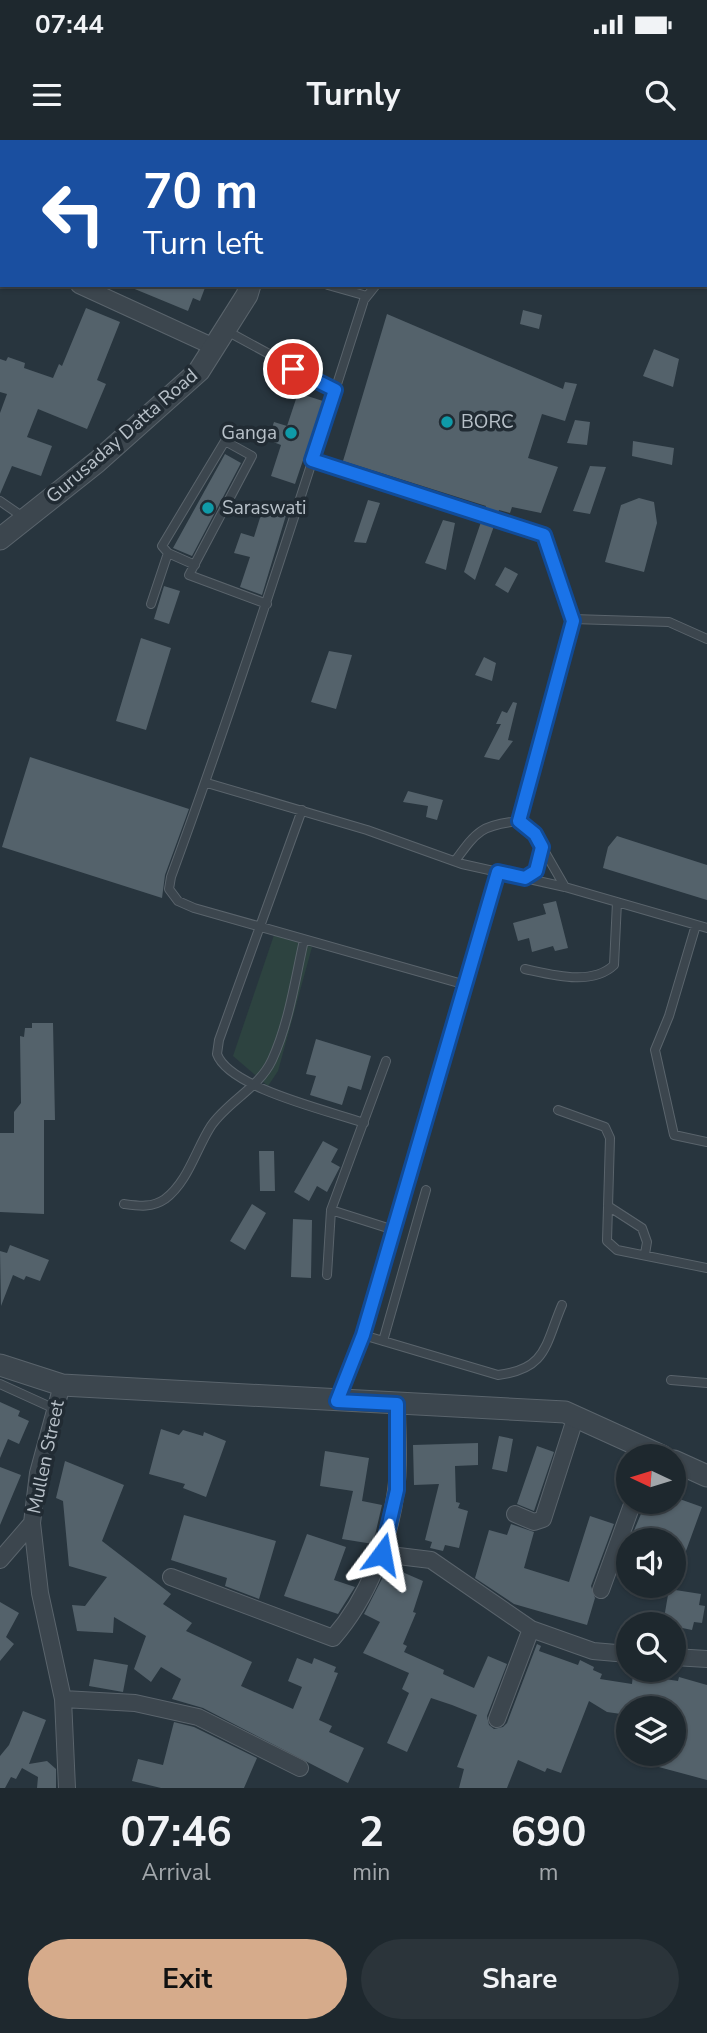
<!DOCTYPE html>
<style>
:root{--surface:#1e282e;--page:#2b343a;--text:#f1f3f6;--muted:#a1a6aa;--line:#3c444a;--accent:#d6ab8b}
body{margin:0;font-family:"Nunito Sans",sans-serif;background:var(--page);color:var(--text);height:100vh;display:flex;flex-direction:column;font-size:26px;white-space:nowrap}
*{box-sizing:border-box;margin:0}
p{font-size:23px;color:var(--muted)}
.icon{flex:none;width:38px;height:38px;fill:none;stroke:currentColor;stroke-width:2;stroke-linecap:round;stroke-linejoin:round}
.map{position:relative;height:1648px;overflow:hidden}
.panel{display:flex;flex-direction:column;background:var(--surface);flex:1}
.panel>*{flex:none}
.banner{position:absolute;left:0px;top:0px;width:707px;height:147px;box-shadow:0 2px 5px #0004,0 0 0 2px var(--line);background:#1a4fa0;color:#fff;overflow:hidden}
.needle{width:46px;rotate:274deg}
.controls{position:absolute;left:616px;top:1304px;display:grid;gap:14px}
.controls a{display:grid;place-items:center;width:70px;height:70px;border-radius:50%;background:var(--surface);box-shadow:0 2px 5px #0004,0 0 0 2px var(--line);font-size:35px}
.pin{position:absolute;display:grid;place-items:center;width:60px;height:60px;color:#fff;margin:-30px;border:4px solid #fff;border-radius:50%;box-shadow:0 2px 7px #0007}
.me{position:absolute;width:77px;margin:-38px;rotate:13deg;stroke-linejoin:round;filter:drop-shadow(0 0 5px #0008)}
.turn{display:flex;align-items:center;gap:24px;height:147px;padding:0 28px;font-size:32px}
.turn .icon{width:91px;height:91px;stroke-width:2.5}
.turn b{display:block;font-size:49px;line-height:60px}
.eta{display:flex;justify-content:space-evenly;align-items:center;height:119px;text-align:center}
.eta b{font-size:42px;font-weight:700;line-height:49px}
.button{display:flex;gap:14px;margin-top:auto;padding:14px 28px}
.button a{flex:1;height:80px;border-radius:42px;background:var(--accent);color:#111;font-size:28px;font-weight:700;line-height:80px;text-align:center}
.button a+a{background:var(--page);color:var(--text)}
.status{display:flex;justify-content:space-between;align-items:center;height:49px;padding:0 35px;background:var(--surface);direction:ltr}
.status svg{height:19px;fill:currentColor}
header{display:flex;justify-content:space-between;align-items:center;height:91px;padding:0 28px;background:var(--surface);font-size:32px;font-weight:700}
.map>svg:first-child{display:block}
.green{fill:#2d4340}
.building{fill:#54626b}
.lines{fill:none;stroke-linecap:round;stroke-linejoin:round}
.service-casing{stroke:#5a646c;stroke-width:10}
.minor-casing{stroke:#5a646c;stroke-width:18}
.tertiary-casing{stroke:#5a646c;stroke-width:23}
.service{stroke:#3c464e;stroke-width:8}
.minor{stroke:#3c464e;stroke-width:16}
.tertiary{stroke:#3c464e;stroke-width:21}
.route-casing{stroke:#114b97;stroke-width:18}
.route{stroke:#1a73e8;stroke-width:12}
.culture-dot{fill:#0f9aa8;stroke:#212b33;stroke-width:2.5}
.labels{text-anchor:middle;dominant-baseline:central;stroke-width:7;stroke-linejoin:round;paint-order:stroke}
.poi-label{font-size:19px;fill:#b8c1c9;stroke:#212b33;text-anchor:start}
.street-label{font-size:19px;fill:#b8c1c9;stroke:#212b33}
</style>
<div class="status"><b>07:44</b><svg viewBox="0 0 49 12"><path d="M0 12V9h3v3zM5 12V6h3v6zM10 12V3h3v9zM15 12V0h3v12zM26 1h20v11H26zM47 4h2v5h-2z"/></svg></div>
<header><svg class="icon" aria-label="menu" viewBox="0 0 24 24"><path d="M4 6h16M4 12h16M4 18h16"/></svg>Turnly<svg class="icon" aria-label="search" viewBox="0 0 24 24"><circle cx="10" cy="10" r="6"/><path d="M15 15l6 6"/></svg></header>
<div class="map">
<svg width="707" height="1648" viewBox="0 0 707 1648">
<rect width="100%" height="100%" fill="#28353e"/>
<!-- green -->
<path class="green" d="M274 795 312 807 278 931 268 946 233 916Z"/>
<!-- building -->
<path class="building" d="M125 145H206L200 161 193 158 188 171Z
M86 168 120 182 97 240 106 244 87 289 38 269 27 297 52 306 41 336 12 326 0 354V273L7 254 0 252V219L6 221 8 217 25 223 24 228 53 238 59 224 62 226Z
M523 170 542 175 539 189 520 184Z
M387 174 563 249 565 242 577 244 565 281 542 274 528 318 558 327 541 373 512 367 510 373 499 370 498 374 485 369 486 366 343 321Z
M654 209 679 219 673 247 643 236Z
M298 253 323 261 295 344 271 336 281 305 268 300 274 282 287 286Z
M575 280 590 282 587 305 567 303Z
M633 301 674 308 672 325 632 316Z
M225 314 241 323 192 416 173 408Z
M590 326 606 327 590 374 573 371Z
M639 358 654 362 657 383 644 432 605 422 621 365Z
M368 360 380 363 366 403 354 402Z
M264 365 287 372 262 455 240 447 250 417 234 413 241 393 254 397Z
M443 380 455 383 446 430 425 423Z
M481 382 494 386 475 440 464 432Z
M505 427 518 434 508 453 495 445Z
M164 446 180 451 169 484 154 479Z
M141 498 171 508 146 590 116 581Z
M329 511 352 515 336 569 311 562Z
M484 517 496 523 492 541 475 535Z
M513 562 517 563 508 600 513 601 499 620 484 617 501 584H496L502 571 507 573Z
M30 617 189 669 165 735 162 758 2 707Z
M408 651 443 660 437 680 426 677 428 666 403 662Z
M617 696 707 725V760L603 728 608 707Z
M556 761 568 808 555 811 553 806 532 812 529 798 518 801 513 783 546 774 543 764Z
M32 883H53L55 980H44V1074L0 1072V993H14V972L21 963 20 896 24 897 25 888H32Z
M316 899 371 916 361 950 348 946 342 965 310 955 316 936 306 934Z
M323 1001 338 1009 331 1022 340 1027 327 1052 317 1046 309 1061 294 1052Z
M259 1011H274L275 1051H260Z
M252 1064 266 1073 245 1110 230 1101Z
M293 1079 312 1080 311 1138 291 1137Z
M10 1105 49 1120 40 1141 26 1136 24 1140 13 1135 1 1166 0 1111 7 1113Z
M0 1262 20 1271 18 1276 29 1281 19 1304 8 1299 0 1318Z
M161 1289 179 1295 183 1290 203 1296 204 1292 226 1301 206 1357 183 1348 185 1344 149 1334Z
M499 1296 513 1299 507 1332 492 1329Z
M478 1303V1325L455 1326 456 1362 460 1363 458 1368 468 1371 459 1408 445 1405 443 1411 430 1408 432 1402 425 1400 439 1344 414 1345 413 1305Z
M537 1306 554 1312 534 1371 517 1364Z
M325 1311 369 1318 362 1361 382 1365 373 1404 342 1399 353 1351 320 1346Z
M65 1321 124 1345 102 1401 171 1454 163 1464 192 1483 186 1491 252 1522 241 1546 293 1569 302 1547 288 1541 297 1518 312 1524 314 1518 336 1527 334 1532 338 1533 319 1580 332 1586 329 1592 364 1608 348 1643 203 1568 172 1559 181 1539 161 1527 151 1542 134 1529 146 1496 114 1477 113 1493 77 1491 72 1465 85 1466 107 1437 69 1426 63 1361 56 1358Z
M0 1327 21 1335 0 1385Z
M674 1357 702 1367 675 1441 674 1400H630L646 1362H674Z
M184 1375 276 1401 259 1459 225 1446 227 1438 171 1420Z
M590 1376 614 1384 591 1446 595 1458 587 1485 514 1464 475 1438 489 1390 507 1395 511 1384 534 1392 524 1428 569 1442Z
M307 1394 346 1407 334 1440 355 1447 338 1474 284 1456Z
M393 1428 423 1441 413 1472 416 1473 403 1504 407 1506 404 1512 444 1530 443 1534 474 1548 488 1516 507 1524 487 1576 489 1585 494 1589 503 1587 507 1583 537 1504 541 1506 539 1511 578 1525 580 1520 594 1527 593 1530 602 1534 600 1539 632 1544 633 1534 678 1541 679 1537 707 1545V1640L655 1626 658 1614H674V1568H628V1575L607 1572 589 1561 561 1633 547 1628 545 1632 518 1620 507 1648H459L464 1629 457 1627 477 1575 452 1565 431 1558 407 1612 387 1603 409 1553 402 1549 409 1533 363 1513 380 1482 364 1474 385 1433 390 1435Z
M669 1449 701 1454 699 1465 705 1466 702 1483 694 1482 692 1490 663 1484Z
M0 1462 19 1473 6 1497 14 1504 0 1521Z
M94 1519 128 1525 123 1552 89 1546Z
M23 1571 46 1580 29 1624 47 1621 56 1629V1648H37L38 1637 22 1628 16 1639 11 1637 5 1648H0V1616L9 1605Z
M174 1582 194 1587 257 1618 244 1648H161L132 1641 138 1619 163 1625Z"/>
<g class="lines">
<defs>
<path id="service" d="M434 2V0
M328 145 367 156
M376 145 364 160C302 353 241 546 171 737L169 749 178 761 194 768 466 845
M225 190 335 250
M312 320 543 395 573 481 519 681C481 685 477 691 455 721
M0 361 23 377
M168 413 162 406 225 301 252 316 189 435 267 464
M151 464 168 413 195 425
M573 479 669 482 707 499
M207 643 367 690 462 724 565 747 707 788
M302 670 219 900 217 914C229 948 330 971 364 983
M519 681 535 694 542 707 535 731 525 738
M542 707 565 747
M696 785 669 876 655 910 674 995 707 1002
M525 829C553 835 592 846 614 825L617 762
M558 970 605 987 610 998 607 1101 617 1110 707 1128
M124 1064C139 1066 152 1068 165 1059 188 1042 196 1009 211 986 228 961 259 948 272 920 289 883 295 840 304 800
M608 1066 642 1088 647 1102 645 1114
M331 1070 394 1090
M327 1135 331 1070 386 921
M363 1195 498 1235C547 1229 545 1205 562 1165
M383 1201 426 1050
M671 1240 707 1243
M0 1244 55 1269
M338 1258 363 1195 498 732"/>
<path id="minor" d="M235 0 239 2
M0 1 2 2
M0 136H2
M79 145 214 207
M515 1374 534 1382 543 1379 576 1276
M32 1383 40 1453 63 1559 67 1648
M382 1414 431 1420 531 1489 593 1511 628 1514
M0 1420 32 1383 38 1333 62 1245
M171 1437 333 1498C368 1458 389 1403 396 1351 400 1323 397 1293 397 1264
M601 1450 633 1362
M674 1517 707 1519
M63 1559 135 1563 198 1577 300 1628
M497 1579 531 1489"/>
<path id="tertiary" d="M293 2 294 0
M0 399 97 322 199 231 247 155 250 145
M0 1225 62 1245 565 1272 662 1316
M674 1321 707 1336"/>
</defs>
<!-- service casing -->
<use href="#service" class="service-casing"/>
<!-- minor casing -->
<use href="#minor" class="minor-casing"/>
<!-- tertiary casing -->
<use href="#tertiary" class="tertiary-casing"/>
<!-- service -->
<use href="#service" class="service"/>
<!-- minor -->
<use href="#minor" class="minor"/>
<!-- tertiary -->
<use href="#tertiary" class="tertiary"/>
</g>
<g class="lines">
<defs>
<path id="route" d="M293 229 335 250 312 320 544 395 573 481 519 681 535 694 542 707 536 731 525 738 498 732 363 1195 337 1261 397 1264V1350L382 1414"/>
</defs>
<!-- route casing -->
<use href="#route" class="route-casing"/>
<!-- route -->
<use href="#route" class="route"/>
</g>
<!-- markers -->
<g class="culture-dot">
<circle cx="447" cy="282" r="7"/>
<circle cx="291" cy="293" r="7"/>
<circle cx="208" cy="368" r="7"/>
</g>
<g class="labels">
<!-- poi labels -->
<g class="poi-label">
<text x="461" y="282">BORC</text>
<text x="277" y="293" text-anchor="end">Ganga</text>
<text x="222" y="368">Saraswati</text>
</g>
<!-- street labels -->
<g class="street-label">
<text transform="translate(122 296) rotate(-41)">Gurusaday Datta Road</text>
<text transform="translate(46 1317) rotate(-78)">Mullen Street</text>
</g>
</g>
</svg>
<div class="controls">
<a><svg class="needle" viewBox="-14 -14 28 28"><path d="M0-13l5 13h-10z" fill="#e53935"/><path d="M0 13l5-13h-10z" fill="#a1a6aa"/></svg></a>
<a><svg class="icon" aria-label="sound" viewBox="0 0 24 24"><path d="M4 9h4l5-4v14l-5-4H4zM17 9q2 3 0 6"/></svg></a>
<a><svg class="icon" aria-label="search" viewBox="0 0 24 24"><circle cx="10" cy="10" r="6"/><path d="M15 15l6 6"/></svg></a>
<a><svg class="icon" aria-label="layers" viewBox="0 0 24 24"><path d="M12 4l9 5-9 5-9-5zM3 14l9 5 9-5"/></svg></a>
</div>
<div class="pin" style="left:293px;top:229px;background:#d93025"><svg class="icon" aria-label="arrive" viewBox="0 0 24 24"><path d="M6 21V4h12l-3 4 3 4H6"/></svg></div>
<svg class="me" style="left:382px;top:1414px" viewBox="-20 -20 40 40"><path d="M0-17L14 15 0 8-14 15z" fill="#1a73e8" stroke="#fff" stroke-width="4"/></svg>
<div class="banner">
<div class="turn"><svg class="icon" aria-label="left" viewBox="0 0 24 24"><path d="M17 20v-9H6M10 6l-5 5 5 5"/></svg><div><b>70 m</b>Turn left</div></div>
</div>
</div>
<section class="panel">
<div class="eta">
<div><b>07:46</b><p>Arrival</p></div>
<div><b>2</b><p>min</p></div>
<div><b>690</b><p>m</p></div>
</div>
<div class="button"><a>Exit</a><a>Share</a></div>
</section>
